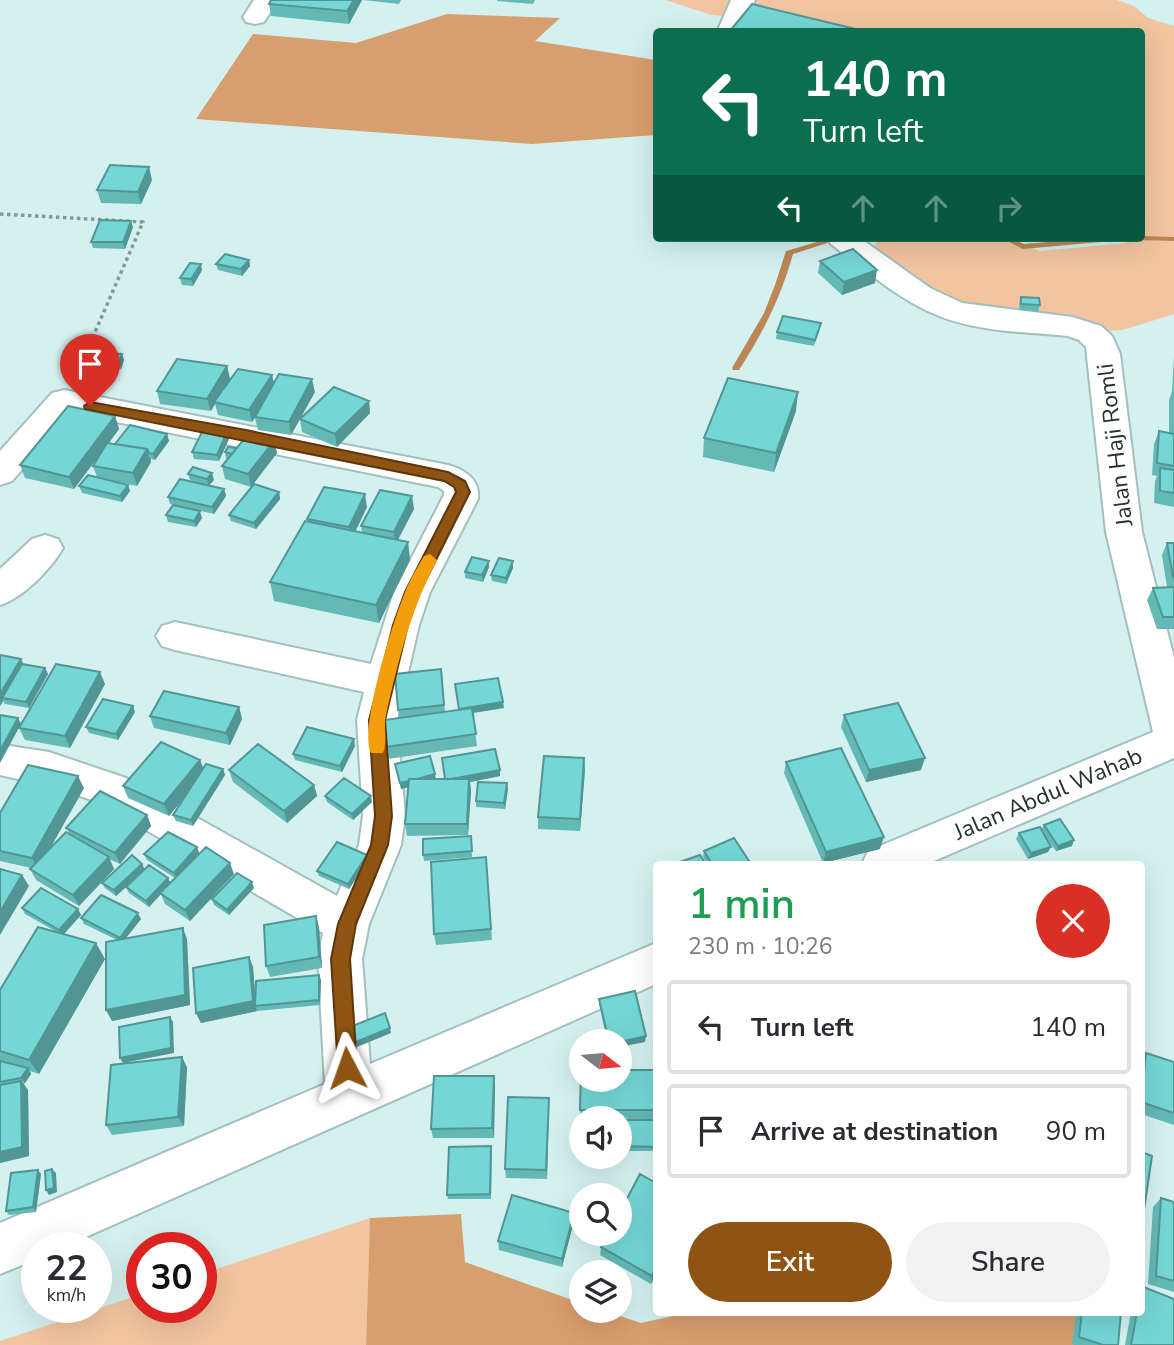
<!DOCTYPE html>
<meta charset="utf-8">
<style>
:root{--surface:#fff;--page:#f2f2f3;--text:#2b2b33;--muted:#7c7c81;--line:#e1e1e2;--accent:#8f5413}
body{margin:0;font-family:"Nunito Sans",sans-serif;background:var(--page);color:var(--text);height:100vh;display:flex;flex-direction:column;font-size:26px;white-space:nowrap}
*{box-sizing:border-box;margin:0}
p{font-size:23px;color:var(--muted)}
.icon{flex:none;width:38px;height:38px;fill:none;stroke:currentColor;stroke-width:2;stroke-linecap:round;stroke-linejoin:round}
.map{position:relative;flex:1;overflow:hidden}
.panel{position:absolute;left:653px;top:861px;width:492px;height:455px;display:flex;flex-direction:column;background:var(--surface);border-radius:7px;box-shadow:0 7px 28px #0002}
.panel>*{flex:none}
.guide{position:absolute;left:653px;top:28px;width:492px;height:214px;border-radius:7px;box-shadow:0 7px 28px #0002;background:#0b6e4f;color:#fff;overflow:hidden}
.needle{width:46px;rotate:106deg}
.controls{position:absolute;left:569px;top:1029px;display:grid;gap:14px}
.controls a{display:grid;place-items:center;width:63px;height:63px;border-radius:50%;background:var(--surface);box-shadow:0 7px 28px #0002;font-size:35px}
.speed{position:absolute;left:21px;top:1232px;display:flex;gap:14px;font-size:35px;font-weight:700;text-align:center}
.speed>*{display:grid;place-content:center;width:91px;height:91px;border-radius:50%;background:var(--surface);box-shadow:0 7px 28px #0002;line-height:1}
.speed small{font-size:18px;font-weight:400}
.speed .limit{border:10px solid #d22;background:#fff;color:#111}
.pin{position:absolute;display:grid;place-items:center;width:60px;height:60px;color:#fff;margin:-72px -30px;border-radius:50% 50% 50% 0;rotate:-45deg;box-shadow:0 0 7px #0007}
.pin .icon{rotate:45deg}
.me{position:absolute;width:77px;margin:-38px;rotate:356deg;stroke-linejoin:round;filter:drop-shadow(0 0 5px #0008)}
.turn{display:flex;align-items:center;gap:24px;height:147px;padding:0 35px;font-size:32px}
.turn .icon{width:91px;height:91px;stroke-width:2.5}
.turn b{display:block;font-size:49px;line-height:60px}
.lanes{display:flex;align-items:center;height:66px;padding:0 35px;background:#0003;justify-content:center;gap:35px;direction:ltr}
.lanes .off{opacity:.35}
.round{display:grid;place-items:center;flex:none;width:74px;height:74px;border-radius:37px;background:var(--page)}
.head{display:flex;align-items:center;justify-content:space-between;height:119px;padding:0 35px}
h1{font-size:42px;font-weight:600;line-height:52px;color:#1e9e55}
.primary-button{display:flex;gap:14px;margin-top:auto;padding:14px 35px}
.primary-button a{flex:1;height:80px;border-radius:42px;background:var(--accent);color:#fff;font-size:28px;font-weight:600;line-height:80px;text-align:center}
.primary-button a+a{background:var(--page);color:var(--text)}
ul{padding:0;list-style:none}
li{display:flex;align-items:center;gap:21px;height:94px;margin:0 14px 10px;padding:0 21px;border:4px solid var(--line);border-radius:7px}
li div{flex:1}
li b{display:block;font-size:26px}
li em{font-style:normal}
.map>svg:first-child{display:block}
.green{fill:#f2c5a0}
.forest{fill:#d89f6e}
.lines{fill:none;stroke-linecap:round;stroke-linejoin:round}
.stream{fill:#bd8655;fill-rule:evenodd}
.minor-casing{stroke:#a3bfbe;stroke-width:4}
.path-far1{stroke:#839897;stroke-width:3.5;stroke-dasharray:3.5 3.5;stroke-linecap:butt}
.path{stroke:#839897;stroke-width:4.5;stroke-dasharray:5 5;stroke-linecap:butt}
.minor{fill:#fff;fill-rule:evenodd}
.wall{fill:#64b9b7}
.shaded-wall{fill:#519695}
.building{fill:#74d7d5;stroke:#519695;stroke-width:2}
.route{fill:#8f5413;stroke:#5d370c;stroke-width:2}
.slow{fill:#f59e0b}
.labels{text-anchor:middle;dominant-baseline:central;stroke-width:7;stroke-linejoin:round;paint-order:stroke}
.street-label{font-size:23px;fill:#253130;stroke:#fff}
</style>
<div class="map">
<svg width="1174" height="1345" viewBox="0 0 1174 1345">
<rect width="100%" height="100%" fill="#d4f1f0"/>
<!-- green -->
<path class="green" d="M665 0H1117L1134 6 1148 18 1174 26V314L1123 330 1041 334 958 323 868 259 879 238H1006L1040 251 1126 243 1125 238H1141V32L823 31 768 20 712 15Z
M370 1218 366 1345H0V1341L142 1294V1307H201V1274Z"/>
<!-- forest -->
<path class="forest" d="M447 14 560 18 535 41 656 60V135L532 144 196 119 253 34 356 43Z
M461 1214 465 1262 581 1303V1311H605L641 1323 691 1312 1110 1313 1107 1345H366L370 1218Z"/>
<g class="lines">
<!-- stream -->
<path class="stream" d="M1141 236 1174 237V241L1138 240 1137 238H1141Z
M831 238H843L793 254C781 297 763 333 739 370H733L732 368 764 313 775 285 786 251Z
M1001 238H1011L1024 244 1096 238H1127L1123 240 1023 249Z"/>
<defs>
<path id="minor" d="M254 0H278L264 22 255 24 246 22 243 17Z
M731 0H755L742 32H717Z
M826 238H860L930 288 962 303 1072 317 1101 326 1112 336 1120 354 1142 532 1174 658V758L927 864H862L868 851 1153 732 1106 532 1086 347 1079 340 1068 336C1026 332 979 332 939 316 899 300 865 270 831 244Z
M64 390 448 465C465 470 480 479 478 499L430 592 419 625 397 720 405 816 401 845 369 924 362 959 370 1064 656 943V984L61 1248H37V1259L0 1274V1223L325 1084 318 959 323 933 98 802 49 786 0 775V749L10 746 49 752 126 778 337 896 359 845 363 816 357 720 364 692 175 650 162 646 156 636 162 626 175 622 371 664 394 592 444 495V491L438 487 72 413 12 481 0 485V451L52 393Z
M45 535 58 539 63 548C51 569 23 598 0 605V569L32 539Z"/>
</defs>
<!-- minor casing -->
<use href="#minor" class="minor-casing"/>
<!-- path-far1 -->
<path class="path-far1" d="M0 214 143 222 92 339"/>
<!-- path -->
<path class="path" d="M76 375 93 337"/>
<!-- minor -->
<use href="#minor" class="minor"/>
</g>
<!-- wall -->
<path class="wall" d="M271 0H362L349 24 271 16 269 4Z
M363 0H401L399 4Z
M497 0H535L533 4 497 1Z
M152 180 141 204 101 203 97 190Z
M133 227 125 249 93 248 91 242Z
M249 260 250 266 242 276 218 270 216 264Z
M820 261 875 283 842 295 818 273Z
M202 270 193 286 182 285 180 278Z
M1021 297 1040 305 1038 312 1020 310 1019 304Z
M820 329 814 346 776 339 777 332Z
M1174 355V507L1154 503 1155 481 1157 476 1152 475 1154 444 1159 431 1169 433V400L1172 391Z
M124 360 121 369 93 368 91 362Z
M227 366 230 379 223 390 272 375 274 384 315 392 300 419 369 401 370 413 337 447 302 432 300 419 291 435 258 430 255 418 252 422 218 415 215 404 211 411 160 404 157 391Z
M796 411 774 472 703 457 704 438Z
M115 416 119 429 109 443 115 444 167 434 169 441 155 460 151 459V462L137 486 119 482 128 485 130 491 122 502 82 493 79 486 97 477 93 466 98 457 74 489 25 478 20 465Z
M227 432 229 439 219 461 194 459 192 452Z
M274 441 277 453 251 487 225 479 222 466 227 459H226L225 452 236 448Z
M188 474 214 480 209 486 224 489 226 496 214 514 170 504 168 497 206 485 190 480Z
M279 492 280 499 256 529 231 521 229 515Z
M367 507 356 531 362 532 361 526 414 509 398 540 408 542 410 560 379 623 274 601 270 582 308 521 307 519Z
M166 515 202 518 196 527 168 522Z
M1167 543H1174V629H1157L1147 600 1153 588 1167 587 1162 555Z
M489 567 483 582 465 578V572Z
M513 568 506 584 492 581 491 575Z
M0 655 24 664 45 668 48 674 29 708 5 704 3 701 0 706Z
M441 669 445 712 504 708 473 713 477 746 381 760 379 748 399 718 398 710Z
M105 684 70 748 25 740 19 728Z
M239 707 242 719 230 745 154 728 150 716Z
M135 712 118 740 89 733 86 727Z
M844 715 921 770 866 782 841 727Z
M355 746 342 772 295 760 293 754Z
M786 762 880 849 823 863 784 773Z
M395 764 436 779H445L500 770V776L470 782 471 791 468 835 407 836 405 824 409 787 401 789Z
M203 768 223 769 225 775 193 826 176 821 173 815 187 793 169 816 128 798 123 786Z
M229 770 314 785 317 796 287 823 233 782Z
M585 770 580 831 538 829V817Z
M84 788 50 848 70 834 66 828 147 815 151 826 120 864 109 859 114 869 79 906 36 880 30 869 31 868 0 861V813Z
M508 789 505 809 476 807V801Z
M325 796 372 802 353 820 327 802Z
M1044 825 1072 846 1056 851 1044 835 1048 852 1028 859 1016 839 1019 833 1041 830Z
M471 836 472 857 424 861 423 855Z
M197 847 199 853 234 874 190 921 165 904 161 894 149 907 129 893 126 887 135 879 116 896 105 888 102 883 142 864 144 869 168 878 170 882 175 878 147 860 144 854Z
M704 851 751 864H708L703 857Z
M486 857 492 940 436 945 434 934Z
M368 861 349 889 319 876 317 871Z
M254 888 229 915 214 905 212 899Z
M22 908 78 909 81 915 64 934 105 959 39 1074 30 1071 31 1074 25 1083 24 1084 28 1090 29 1156 0 1163V990L55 931 25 914Z
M81 918 141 919 126 938 187 939 190 1005 112 1021 106 1010 117 940 84 924Z
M319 927 322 968 270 977 266 966Z
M249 957 253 967 255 995 319 975 321 980 320 1005 257 1011 201 1023 196 1013Z
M599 999 645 1042 607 1041 599 1004Z
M1146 1053 1174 1062V1125L1141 1114V1061Z
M187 1067 184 1126 112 1135 106 1125Z
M581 1069 656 1070V1120L581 1118 580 1120Z
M495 1085 494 1138H433L431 1129Z
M549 1098 547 1179 506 1178 505 1169Z
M620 1120H656V1151H620Z
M492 1150 491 1199H448L447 1195Z
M38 1170 41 1174 36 1212 9 1215 6 1211Z
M656 1183V1273L651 1284 600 1255 601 1247Z
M1161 1198 1174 1202V1292L1148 1284 1153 1207Z
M574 1213V1221L562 1267 499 1250 498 1241Z
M1076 1312H1121L1118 1345H1075L1072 1344Z
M1131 1312H1141L1174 1345H1125Z"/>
<!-- shaded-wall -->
<path class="shaded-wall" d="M354 0H362L349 24 347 11Z
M149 167 152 180 141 204 138 192Z
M131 221 133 227 125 249 123 242Z
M249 260 250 266 242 276 241 269Z
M201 264 202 270 193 286 191 279Z
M877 270 875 283 842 295 844 282Z
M122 354 124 360 121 369 119 362Z
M227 366 230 379 216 403 214 402 215 404 211 411 207 399Z
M272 375 275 388 252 422 249 410Z
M312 379 315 392 291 435 289 422Z
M798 392 796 411 774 472 776 453Z
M369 401 370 413 337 447 335 434Z
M115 416 119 429 74 489 69 477Z
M227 432 229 439 219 461 217 455Z
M167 434 169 441 155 460 153 454Z
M274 441 277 453 251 487 248 474Z
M147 449 151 462 137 486 133 473Z
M212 473 214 480 208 486 207 479Z
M128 485 130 491 122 502 120 496Z
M224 489 226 496 214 514 212 507Z
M279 492 280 499 256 529 254 523Z
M365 494 367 507 351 539 349 527Z
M412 496 414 509 395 545 394 532Z
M200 511 202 518 196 527 194 521Z
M408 542 410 560 379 623 376 605Z
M489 561V567L483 582 482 575Z
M513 561V568L506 584V578Z
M21 659 24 665 2 698 3 701 0 706V694Z
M45 668 48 674 29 708 26 702Z
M100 672 105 684 70 748 65 736Z
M503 702 504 708 459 715V709Z
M133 706 135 712 118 740 116 734Z
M239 707 242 719 230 745 226 733Z
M18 718 21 724 0 763V751Z
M354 739 355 746 342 772 340 766Z
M584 758 585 770 580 831V819Z
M925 758 921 770 866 782 869 770Z
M200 760 205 772 169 816 164 804Z
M223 769 225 775 193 826 191 820Z
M500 770V776L470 782 471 791 468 835 467 824 446 780Z
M435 774 436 780 401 789 400 783Z
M78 776 84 788 38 870 32 858Z
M507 783 508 789 505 809 504 803Z
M314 785 317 796 287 823 284 811Z
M371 796 372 802 353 820 352 814Z
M147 815 151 826 120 864 115 853Z
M884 837 880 849 823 863 826 852Z
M1074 840 1072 846 1056 851 1058 846Z
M197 847 199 853 177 879 174 873Z
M1051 847 1048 852 1028 859 1031 853Z
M367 855 368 861 349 889 348 884Z
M109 857 114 869 79 906 73 895Z
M230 863 234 874 190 921 185 910Z
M142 864 145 870 116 896 114 890Z
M22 875 29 886 0 935V912Z
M168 878 171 884 160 893 161 894 149 907 146 901Z
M252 882 254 888 229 915 227 910Z
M78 909 81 915 62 936 59 930Z
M138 913 141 919 122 943 120 938Z
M316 916 319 927 322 968 319 957Z
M183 928 187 939 190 1005 112 1021 106 1010Z
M96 943 105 959 39 1074 29 1060Z
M249 957 253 967 256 1006H255L257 1011 201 1023 196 1013Z
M319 975 321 980 320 1005 319 1000Z
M170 1017 173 1022 174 1053 123 1063 120 1058Z
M390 1028 391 1033 357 1047 356 1042Z
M646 1036 645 1042 620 1047V1042Z
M182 1057 187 1067 184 1126 178 1117Z
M28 1068 31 1074 25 1083 21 1078Z
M494 1076 495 1085 494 1138 492 1128Z
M21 1081 28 1090 29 1156 0 1163V1152Z
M549 1098V1107L547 1179 546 1170Z
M52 1169 56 1173 57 1192 49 1195 46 1190Z
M38 1170 41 1174 36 1212 33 1207Z
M574 1213V1221L562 1267V1259Z
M656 1267V1273L651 1284 652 1276Z"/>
<!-- building -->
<path class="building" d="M271 0H354L347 11 269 4Z
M752 4 868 32H729Z
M110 165 149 167 138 192 97 190Z
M100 220 131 221 123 242H91Z
M853 249 877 270 844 282 820 261Z
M225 254 249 260 241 269 216 264Z
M190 263 201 264 191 279 180 278Z
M1021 297 1039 298 1040 305 1021 304Z
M783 316 821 323 815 340 777 332Z
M95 353 122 354 119 362H91Z
M177 359 227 366 207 399 157 391Z
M238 369 272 375 249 410 214 402Z
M279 374 312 379 289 422 255 417Z
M728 378 798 392 776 453 704 438Z
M334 387 369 401 335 434 300 419Z
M68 406 115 416 69 477 20 465Z
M130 425 167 434 153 454 149 453 147 449 115 444Z
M203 430 227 432 217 455 192 452Z
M1159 431 1174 434V466L1157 463Z
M249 433 274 441 248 474 222 466Z
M107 443 147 449 133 473 93 466Z
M228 447 236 448 232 454 225 452Z
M193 467 212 473 207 479 188 474Z
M1160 468 1174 470V493L1160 491Z
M88 475 128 485 120 496 79 486Z
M180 479 224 489 212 507 168 497Z
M254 484 279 492 254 523 229 515Z
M324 487 365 494 349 527 307 519Z
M380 490 412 496 394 532 361 526Z
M173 505 200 511 194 521 166 515Z
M305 521 408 542 376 605 270 582Z
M1167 543H1174V577H1173Z
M472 557 489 561 482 575 465 572Z
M499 558 513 561 506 578 491 575Z
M1174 587V617H1163L1153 588Z
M0 655 21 659 0 694Z
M22 664 45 668 26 702 2 698Z
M56 664 100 672 65 736 19 728Z
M441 669 444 705 398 710 395 674Z
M498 678 503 702 459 709 455 684Z
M164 691 239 707 226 733 150 716Z
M103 699 133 706 116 734 86 727Z
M898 703 925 758 869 770 844 715Z
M472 708 476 734 379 748 377 721Z
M0 715 18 718 0 751Z
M307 727 354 739 340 766 293 754Z
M161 742 200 760 164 804 123 786Z
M258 744 314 785 284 811 229 770Z
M841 748 884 837 826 852 786 762Z
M495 749 500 770 451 779H445L442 758Z
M430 756 435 774 417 779H409V781L400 783 395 764Z
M544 756 584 758 580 819 538 817Z
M206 764 223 769 191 820 173 815Z
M28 765 78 776 32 858 0 851V813Z
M344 778 371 796 352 814 325 796Z
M409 779H469L467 824H405Z
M478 782 507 783 504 803 476 801Z
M100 791 147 815 115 853 66 828Z
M1060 819 1074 840 1058 846 1044 825Z
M1040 827 1051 847 1031 853 1019 833Z
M66 832 109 857 73 895 30 869Z
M168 832 197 847 174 873 144 854Z
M471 836 472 851 423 855V839Z
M734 838 751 864H712L704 851Z
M337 842 367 855 348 884 317 871Z
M206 847 230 863 185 910 160 893Z
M132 855 142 864 114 890 102 883Z
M700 855 706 864H674Z
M486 857 491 929 434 934 431 862Z
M149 865 168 878 146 901 126 887Z
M0 869 22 875 0 912Z
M237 873 252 882 227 910 212 899Z
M41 888 78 909 59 930 22 908Z
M101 895 138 913 120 938 81 918Z
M316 916 319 957 266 966 264 925Z
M38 927 96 943 29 1060 0 1051V990Z
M183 928 185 995 106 1010V942Z
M249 957 253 1001 196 1013 193 968Z
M319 975V1000L255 1006 256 981Z
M635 991 646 1036 620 1042 609 1041 599 999Z
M385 1013 390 1028 356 1042 350 1027Z
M170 1017 171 1048 120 1058 119 1027Z
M1146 1053 1174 1062V1113L1141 1102Z
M182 1057 178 1117 106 1125 111 1065Z
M0 1061 28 1068 21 1078 0 1082Z
M581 1069V1080H620V1070H656V1110H580Z
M434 1076H494L492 1128 431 1129Z
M21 1081 22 1147 0 1152V1085Z
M508 1097 549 1098 546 1170 505 1169Z
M620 1120H656V1147L620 1146Z
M491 1146 490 1194 447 1195 449 1147Z
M1141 1152 1152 1156 1141 1230Z
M52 1169 54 1188 46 1190 45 1171Z
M38 1170 33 1207 6 1211 11 1173Z
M640 1174 656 1183V1267L652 1276 601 1247 608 1234H620V1212Z
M512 1195 574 1213 562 1259 498 1241Z
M1161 1198 1174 1202V1281L1156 1276Z
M1141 1286 1174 1299V1345H1131L1137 1312H1141Z
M1082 1312H1121L1118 1345H1103L1079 1337Z"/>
<!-- route -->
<path class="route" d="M90 402 246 430 448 472 465 481 470 492 420 592 408 625 385 720 392 816 388 845 356 924 350 959 357 1068 354 1075 347 1077 341 1075 338 1068 331 959 338 924 371 845 375 816 369 720 393 625 405 592 456 492 454 487 444 481 85 409 84 406Z"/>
<!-- slow -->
<path class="slow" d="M430 554 437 560C411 609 398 661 386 715 383 727 388 742 383 753H371C359 728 393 622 404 595 409 581 417 568 424 556Z"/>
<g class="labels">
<!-- street labels -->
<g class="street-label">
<text transform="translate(1115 445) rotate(-97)">Jalan Haji Romli</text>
<text transform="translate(1048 794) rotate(-23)">Jalan Abdul Wahab</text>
</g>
</g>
</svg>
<div class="controls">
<a><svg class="needle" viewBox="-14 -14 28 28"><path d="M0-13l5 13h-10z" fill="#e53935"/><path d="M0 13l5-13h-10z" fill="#7c7c81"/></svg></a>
<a><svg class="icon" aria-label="sound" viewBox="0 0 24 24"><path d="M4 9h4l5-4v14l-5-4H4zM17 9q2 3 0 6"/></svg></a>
<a><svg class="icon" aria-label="search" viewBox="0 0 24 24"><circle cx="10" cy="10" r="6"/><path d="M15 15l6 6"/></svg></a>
<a><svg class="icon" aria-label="layers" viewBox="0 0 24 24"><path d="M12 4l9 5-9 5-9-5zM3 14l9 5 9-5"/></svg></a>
</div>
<div class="speed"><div>22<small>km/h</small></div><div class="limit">30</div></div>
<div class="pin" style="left:90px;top:406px;background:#d93025"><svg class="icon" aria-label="arrive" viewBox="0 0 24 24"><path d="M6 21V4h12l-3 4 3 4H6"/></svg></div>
<svg class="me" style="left:347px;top:1068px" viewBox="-20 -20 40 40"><path d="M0-17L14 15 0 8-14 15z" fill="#8f5413" stroke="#fff" stroke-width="4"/></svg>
<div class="guide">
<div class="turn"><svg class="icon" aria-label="left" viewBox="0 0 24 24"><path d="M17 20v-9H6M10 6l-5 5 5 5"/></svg><div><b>140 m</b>Turn left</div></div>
<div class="lanes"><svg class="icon" aria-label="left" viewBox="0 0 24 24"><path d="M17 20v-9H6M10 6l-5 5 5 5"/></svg><svg class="icon off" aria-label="ahead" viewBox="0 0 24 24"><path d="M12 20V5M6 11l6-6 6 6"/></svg><svg class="icon off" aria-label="ahead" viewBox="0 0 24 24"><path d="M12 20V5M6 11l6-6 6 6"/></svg><svg class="icon off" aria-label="right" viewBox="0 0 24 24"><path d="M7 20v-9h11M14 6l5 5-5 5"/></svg></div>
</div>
<section class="panel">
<div class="head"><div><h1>1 min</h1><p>230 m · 10:26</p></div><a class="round" style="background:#d93025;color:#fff"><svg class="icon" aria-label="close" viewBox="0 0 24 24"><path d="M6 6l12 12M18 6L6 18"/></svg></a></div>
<ul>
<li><svg class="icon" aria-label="left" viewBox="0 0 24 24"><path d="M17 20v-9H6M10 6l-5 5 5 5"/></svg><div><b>Turn left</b></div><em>140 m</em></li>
<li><svg class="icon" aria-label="arrive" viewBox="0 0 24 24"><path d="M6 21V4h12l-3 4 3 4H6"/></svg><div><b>Arrive at destination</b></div><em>90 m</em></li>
</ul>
<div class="primary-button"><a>Exit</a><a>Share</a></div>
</section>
</div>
